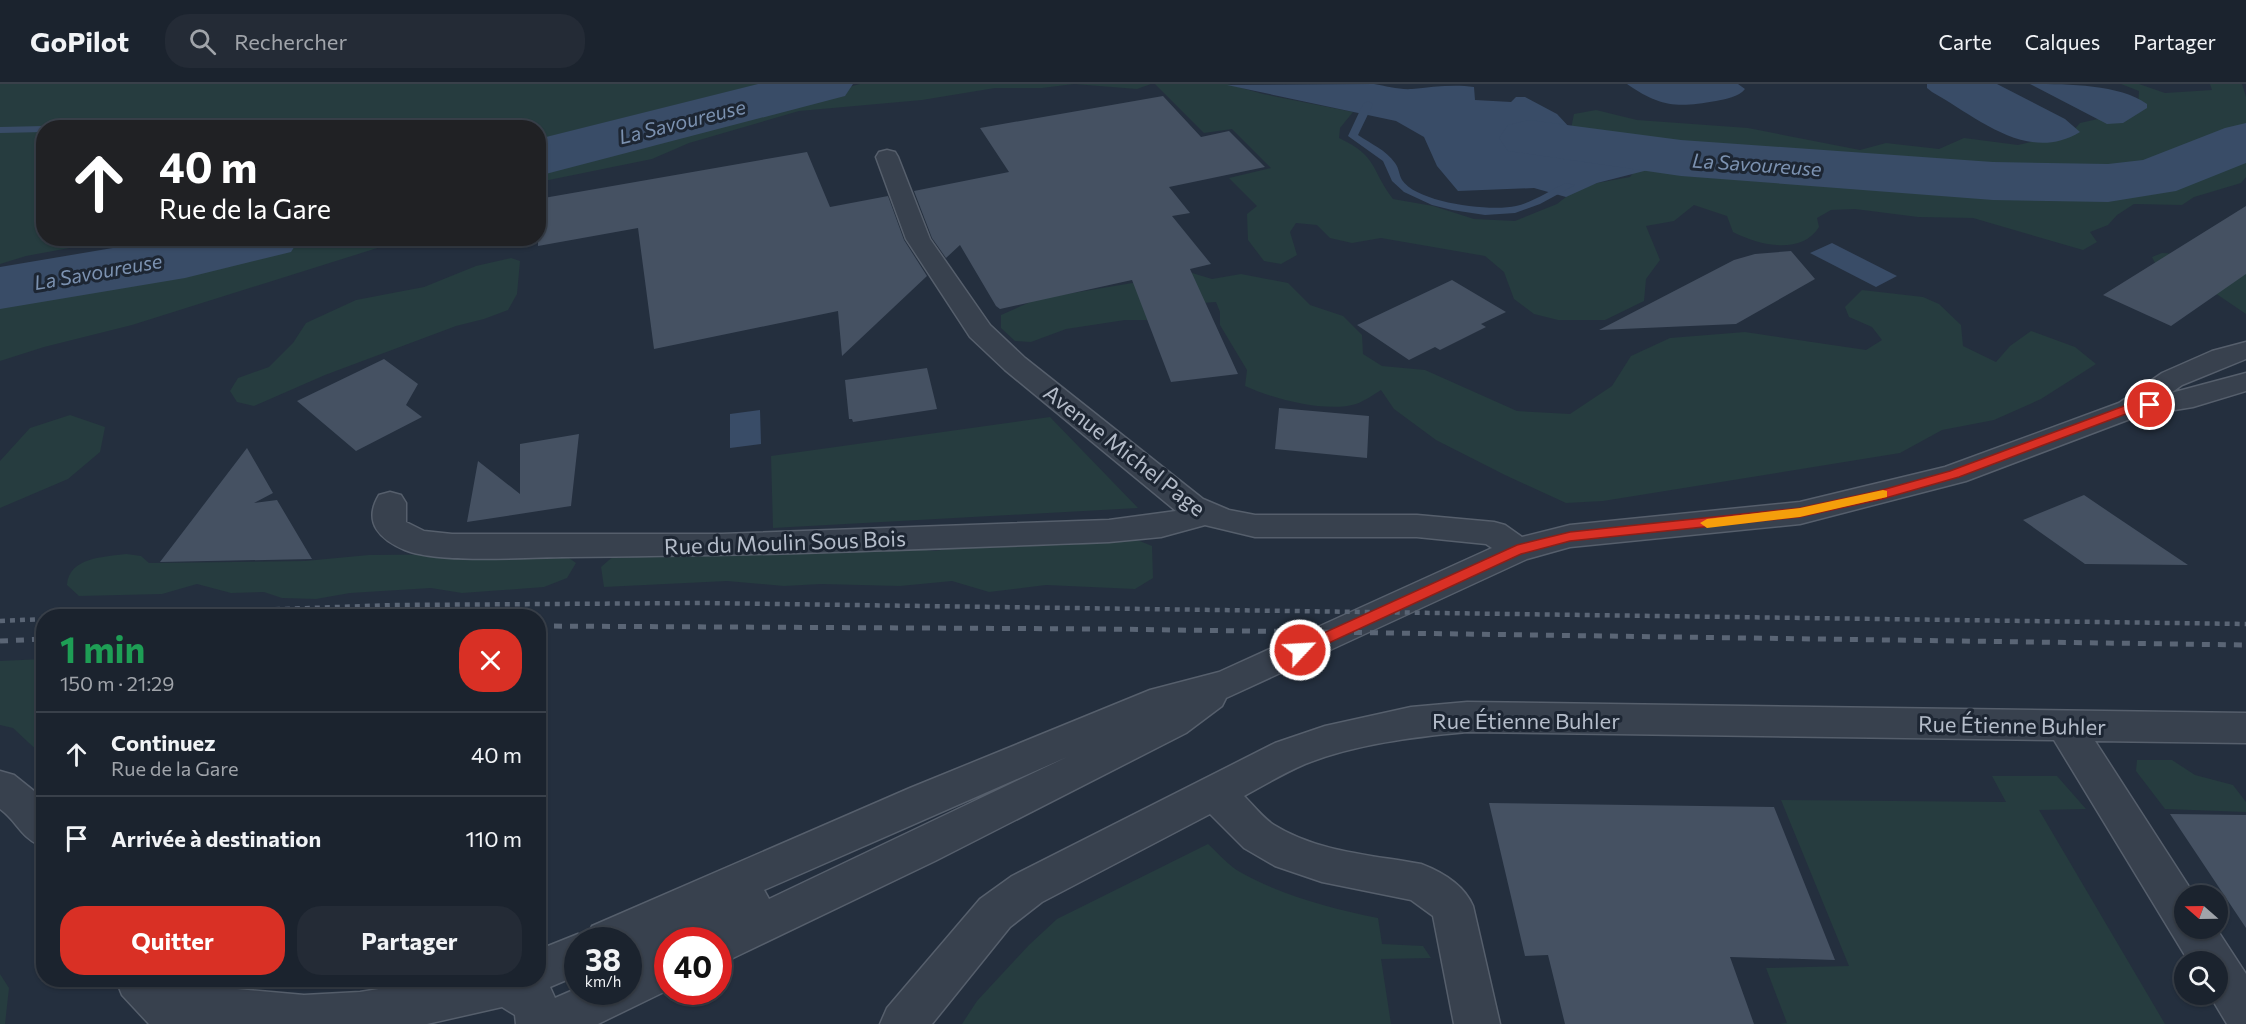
<!DOCTYPE html>
<html lang="fr">
<meta charset="utf-8">
<style>
:root{--surface:#1b232e;--page:#242b36;--text:#f1f3f6;--muted:#a0a4aa;--line:#39404a;--accent:#d93025}
body{margin:0;font-family:Commissioner,sans-serif;background:var(--page);color:var(--text);height:100vh;display:flex;flex-direction:column;font-size:22px;white-space:nowrap}
*{box-sizing:border-box;margin:0}
p{font-size:20px;color:var(--muted)}
.icon{flex:none;width:33px;height:33px;fill:none;stroke:currentColor;stroke-width:2;stroke-linecap:round;stroke-linejoin:round}
.map{position:relative;flex:1;overflow:hidden}
.drawer{position:absolute;left:36px;top:525px;width:510px;height:378px;display:flex;flex-direction:column;background:var(--surface);border-radius:24px;box-shadow:0 2px 4px #0004,0 0 0 2px var(--line)}
.drawer>*{flex:none}
.banner{position:absolute;left:36px;top:36px;width:510px;height:126px;border-radius:24px;box-shadow:0 2px 4px #0004,0 0 0 2px var(--line);background:#202124;color:#fff;overflow:hidden}
.needle{width:39px;rotate:290deg}
.tools{position:absolute;left:2174px;top:801px;display:grid;gap:12px}
.tools a{display:grid;place-items:center;width:54px;height:54px;border-radius:50%;background:var(--surface);box-shadow:0 2px 4px #0004,0 0 0 2px var(--line);font-size:30px}
.speed{position:absolute;left:564px;top:843px;display:flex;gap:12px;font-size:30px;font-weight:700;text-align:center}
.speed>*{display:grid;place-content:center;width:78px;height:78px;border-radius:50%;background:var(--surface);box-shadow:0 2px 4px #0004,0 0 0 2px var(--line);line-height:1}
.speed small{font-size:15px;font-weight:400}
.speed .limit{border:9px solid #d22;background:#fff;color:#111}
.pin{position:absolute;display:grid;place-items:center;width:51px;height:51px;color:#fff;margin:-26px;border:3px solid #fff;border-radius:50%;box-shadow:0 2px 6px #0007}
.me{position:absolute;width:66px;margin:-33px;rotate:65deg;stroke-linejoin:round;filter:drop-shadow(0 0 4px #0008)}
.turn{display:flex;align-items:center;gap:21px;height:126px;padding:0 24px;font-size:27px}
.turn .icon{width:78px;height:78px;stroke-width:2.5}
.turn b{display:block;font-size:42px;line-height:51px}
.round{display:grid;place-items:center;flex:none;width:63px;height:63px;border-radius:24px;background:var(--page)}
.overview{display:flex;align-items:center;justify-content:space-between;height:102px;padding:0 24px}
h1{font-size:36px;font-weight:700;line-height:45px;color:#1e9e55}
.action{display:flex;gap:12px;margin-top:auto;padding:12px 24px}
.action a{flex:1;height:69px;border-radius:24px;background:var(--accent);color:#fff;font-size:24px;font-weight:700;line-height:69px;text-align:center}
.action a+a{background:var(--page);color:var(--text)}
ul{padding:0;list-style:none}
li{display:flex;align-items:center;gap:18px;height:84px;padding:0 24px;border-top:2px solid var(--line)}
li div{flex:1}
li b{display:block;font-size:22px}
li em{font-style:normal}
header{display:flex;align-items:center;gap:36px;box-sizing:border-box;height:84px;padding:0 30px;background:var(--surface);border-bottom:2px solid var(--line)}
header strong{font-size:28px}
nav{display:flex;gap:33px;margin-inline-start:auto;font-size:21px}
.search{width:420px;height:54px;background:var(--page);display:flex;align-items:center;gap:15px;box-sizing:border-box;padding:0 21px;border-radius:24px;color:var(--muted);font-size:22px}
.map>svg:first-child{display:block}
.green{fill:#263c3f}
.water{fill:#394c67}
.lines{fill:none;stroke-linecap:round;stroke-linejoin:round}
.stream{fill:#394c67;fill-rule:evenodd}
.river{fill:#394c67;fill-rule:evenodd}
.building{fill:#455162}
.minor-casing{stroke:#565f6c;stroke-width:3}
.minor{fill:#38414e;fill-rule:evenodd}
.rail-far1{stroke:#5a6575;stroke-width:4.5;stroke-dasharray:5 5;stroke-linecap:butt}
.rail{stroke:#5a6575;stroke-width:5;stroke-dasharray:8 8;stroke-linecap:butt}
.route{fill:#d93025;stroke:#8d1f18;stroke-width:1.5}
.slow{fill:#f59e0b}
.labels{text-anchor:middle;dominant-baseline:central;stroke-width:6;stroke-linejoin:round;paint-order:stroke}
.far-water-label{font-size:20px;font-style:italic;fill:#7c92b1;stroke:#1d2633}
.street-label{font-size:22px;fill:#b4bcc9;stroke:#1d2633}
</style>
<header>
<strong>GoPilot</strong>
<div class="search"><svg class="icon" aria-label="search" viewBox="0 0 24 24"><circle cx="10" cy="10" r="6"/><path d="M15 15l6 6"/></svg>Rechercher</div>
<nav><a>Carte</a><a>Calques</a><a>Partager</a></nav>
</header>
<div class="map">
<svg width="2246" height="940" viewBox="0 0 2246 940">
<rect width="100%" height="100%" fill="#242f3e"/>
<!-- green -->
<path class="green" d="M0 0H798L539 66 538 44H44V154L118 155 26 172 0 180Z
M860 0H1151L1137 5 1074 0 1042 4H995L922 16 799 27 689 59 652 75 539 98V84L560 77Z
M1155 0H1228L1263 10 1353 28 1340 44 1339 54C1379 73 1370 85 1393 115L1433 122 1474 135 1515 137 1557 120 1571 109 1597 99 1630 93 1651 66 1591 54 1571 45 1574 30 1596 26 1637 36 1748 44 1860 66 1886 59 1939 65 1964 54 2018 61 2072 48 2080 39 2120 30 2138 21 2139 7 2121 0H2139L2165 9 2212 6 2210 0H2242L2246 13V51L2224 55 2246 68V93L2241 99 2194 113 2182 121 2134 120 2117 131 2108 141 2090 148 2097 158 2083 166 1973 134 1918 133 1855 125 1831 126 1817 134 1819 143C1801 172 1758 161 1733 148L1727 132 1694 121 1674 137 1646 142 1660 176 1646 195 1644 217 1605 236H1558L1534 230 1514 215 1504 188 1485 172 1381 154 1352 159 1330 154 1317 141 1296 139 1290 148 1297 171 1281 180 1264 177 1248 156 1247 130 1257 122 1229 94 1271 84 1232 45 1204 49Z
M319 155H406L132 241 44 263 0 277V223L108 197 137 202 192 181Z
M2162 169 2192 171 2246 181V230L2218 211 2197 206 2159 187 2152 173Z
M511 174 520 177 517 210 508 226 484 235 456 242 325 291 254 322 237 318 230 307 238 294 269 283 293 259 306 239 356 216 424 203 476 182Z
M1192 189 1212 195 1241 190 1288 199 1310 221 1343 232 1362 251 1363 270 1382 282 1425 286 1517 327 1570 330 1612 302 1631 272 1670 254 1745 248 1866 266 1882 256 1872 243 1849 233 1845 223 1862 206 1923 213 1939 220 1961 241 1963 262 1996 278 2010 262 2031 247 2075 263 2096 280 2041 315 1994 336 1942 346 1900 369 1603 417 1566 419 1505 391 1436 356 1394 325 1381 306C1374 310 1365 317 1356 320 1326 329 1273 315 1245 302L1247 286 1220 241V228L1216 218 1187 220 1160 236H1125L1066 245 1031 258 1015 257 1001 244V231L1037 215Z
M70 331 105 343 100 368 68 395 0 424V377L30 344Z
M1050 333 1138 424 773 444 771 372Z
M798 451 935 467 986 458 1130 453 1152 462 1153 494 1135 505 1046 501 989 508 952 497 900 502 821 500 784 502 727 497 604 503 601 483 616 470Z
M126 470 141 472 149 479 305 477 369 471 493 470 565 471 576 479 567 494 544 503 462 509 431 504 350 509 316 515 282 514 264 508 231 509 197 500 162 510 79 512 67 501C69 473 104 473 126 470Z
M43 575H44L43 672 13 644 0 641V577Z
M2137 676H2172L2195 691 2233 701 2246 718V728L2165 725 2136 687Z
M1992 692H2057L2086 725 2039 726 2165 940H1778L1787 939 1766 884 1849 882 1781 716 2006 718Z
M1208 760C1218 769 1228 781 1240 788 1283 812 1330 824 1378 834L1382 860 1423 862 1431 874 1381 875 1391 940H962L977 917 1029 861 1057 835Z
M0 890 9 904 5 940H0Z"/>
<!-- water -->
<path class="water" d="M1374 0C1386 2 1400 6 1412 5 1432 3 1454 0 1474 3L1475 16 1511 18 1516 13H1525L1557 30 1571 45 1591 54 1651 66 1656 84 1597 99 1566 113 1534 104 1458 107 1437 82 1424 53 1396 37 1227 1Z
M1627 0H1738L1745 5C1739 13 1725 15 1716 17 1677 24 1660 23 1627 0Z
M1927 0H1997L2065 35 2080 48C2027 80 1977 33 1932 8L1927 4Z
M2030 0C2067 0 2119 0 2147 20V24L2123 39 2107 40Z
M1832 159 1897 192 1876 203 1810 169Z
M760 326 761 360 730 364V330Z"/>
<g class="lines">
<!-- stream -->
<path class="stream" d="M1368 17 1373 20 1358 51C1371 60 1386 66 1395 79 1399 84 1399 91 1402 96 1417 119 1491 128 1516 122 1534 118 1550 106 1566 99L1575 101 1540 120 1515 129 1485 131 1452 126 1432 121 1404 108 1392 97 1383 77 1348 52 1363 20Z
M0 43 44 42 48 44H44V48L0 49Z"/>
<!-- river -->
<path class="river" d="M758 0H853L845 12 538 92V55Z
M1529 36 1681 56 1993 78 2108 80 2143 76 2225 44 2246 39V79L2176 107 2108 118 1993 116 1681 92 1508 67 1499 54 1508 41Z
M172 154H300L291 168 185 194 0 225V183Z"/>
</g>
<!-- building -->
<path class="building" d="M1163 12 1201 53 1229 47 1265 83 1169 103 1190 129 1172 132 1211 180 1190 185 1238 290 1171 298 1132 196 1000 225 996 222 960 161 946 174 932 154 914 107 1009 88 980 44Z
M807 68 830 123 888 112 904 156 927 192 842 272 838 227 654 265 638 144 538 162V115Z
M2246 122V190L2171 242 2103 211Z
M1791 167 1815 195 1736 240 1599 246 1734 176 1755 170Z
M1452 196 1506 228 1481 240 1486 243 1440 266 1435 263 1409 276 1357 241Z
M384 275 418 300 406 321 422 333 356 367 297 317Z
M927 284 937 325 853 338 852 335H849L845 296Z
M1279 324 1369 332 1367 374 1275 365Z
M579 350 571 422 467 438 478 377 520 410V360Z
M247 364 273 409 254 419 277 416 312 475 160 478Z
M2084 411 2112 430 2188 481 2085 480 2023 436Z
M1489 719 1774 723 1835 876 1730 873 1754 940H1565L1548 871 1525 872Z
M2170 730 2246 731V844Z"/>
<g class="lines">
<defs>
<path id="minor" d="M887 66 895 68 898 73 930 155 990 241 1025 274 1203 415 1229 426 1255 431H1417L1494 438 1505 441 1522 453 1570 441 1800 418 1945 383 2119 319 2162 289 2212 267 2246 258V275L2182 301 2171 309 2246 289V307L2193 323 2138 332 1966 397 1800 440 1570 463 1527 475 1226 614 1222 622 1186 649 935 777 733 874 718 880V856H668V906L598 940H516L515 931 502 923 427 940H149L122 911 116 896H168L172 899 304 911 360 908 434 896H538V866L578 850 587 853 592 842 910 704 1150 606 1219 588 1492 464 1486 460 1417 453H1255L1205 441 1161 453 1109 458C929 465 749 472 568 473 528 473 439 480 405 466 381 456 362 439 379 411L390 408 401 411 406 419V438L424 447 452 450H722L1109 436 1176 427 1005 286 970 253 906 155 876 73 879 68ZM1067 673 769 815 764 806ZM578 856H628V908H578V904L555 914 550 903 578 891Z
M1467 618 2246 629V659L2095 657 2195 812H2184V844H2216L2246 890V940H2227L2209 910H2217V878H2189L2054 656 1467 648C1413 653 1356 660 1305 680 1284 689 1264 701 1244 712 1253 721 1263 734 1274 741 1317 768 1372 771 1421 780 1442 788 1464 801 1473 822L1500 940H1454L1433 832 1411 816 1322 798 1275 782 1244 764 1210 730 1042 818 1010 843 932 940H880L887 924 980 815 1012 792 1275 659 1325 642 1411 623Z
M0 687 14 691 44 715V763C21 755 18 738 0 725Z"/>
</defs>
<!-- minor casing -->
<use href="#minor" class="minor-casing"/>
<!-- minor -->
<use href="#minor" class="minor"/>
<!-- rail-far1 -->
<path class="rail-far1" d="M85 532 394 521 704 519 2246 540
M0 537 44 535"/>
<!-- rail -->
<path class="rail" d="M538 542 1105 545 2246 561
M0 557 44 555"/>
</g>
<!-- route -->
<path class="route" d="M2150 317 2156 321 2154 324 2131 328 1959 393 1882 415 1800 433 1570 457 1521 470 1305 570H1295L1293 566 1295 562 1517 461 1570 448 1800 424 1882 406 1950 387 2124 322Z"/>
<!-- slow -->
<path class="slow" d="M1883 406 1887 407V413L1800 433 1707 444 1700 439 1707 435 1800 424Z"/>
<g class="labels">
<!-- far-water labels -->
<g class="far-water-label">
<text transform="translate(682 37) rotate(-14)">La Savoureuse</text>
<text transform="translate(1757 80) rotate(4)">La Savoureuse</text>
<text transform="translate(98 187) rotate(-10)">La Savoureuse</text>
</g>
<!-- street labels -->
<g class="street-label">
<text transform="translate(1125 366) rotate(38)">Avenue Michel Page</text>
<text transform="translate(785 458) rotate(-2)">Rue du Moulin Sous Bois</text>
<text x="1526" y="636">Rue Étienne Buhler</text>
<text transform="translate(2012 641) rotate(1)">Rue Étienne Buhler</text>
</g>
</g>
</svg>
<div class="tools">
<a><svg class="needle" viewBox="-14 -14 28 28"><path d="M0-13l5 13h-10z" fill="#e53935"/><path d="M0 13l5-13h-10z" fill="#a0a4aa"/></svg></a>
<a><svg class="icon" aria-label="search" viewBox="0 0 24 24"><circle cx="10" cy="10" r="6"/><path d="M15 15l6 6"/></svg></a>
</div>
<div class="speed"><div>38<small>km/h</small></div><div class="limit">40</div></div>
<div class="pin" style="left:2150px;top:321px;background:#d93025"><svg class="icon" aria-label="arrive" viewBox="0 0 24 24"><path d="M6 21V4h12l-3 4 3 4H6"/></svg></div>
<svg class="me" style="left:1300px;top:566px" viewBox="-20 -20 40 40"><circle r="17" fill="#d93025" stroke="#fff" stroke-width="3"/><path d="M0-11L8 9 0 5-8 9z" fill="#fff"/></svg>
<div class="banner">
<div class="turn"><svg class="icon" aria-label="ahead" viewBox="0 0 24 24"><path d="M12 20V5M6 11l6-6 6 6"/></svg><div><b>40 m</b>Rue de la Gare</div></div>
</div>
<section class="drawer">
<div class="overview"><div><h1>1 min</h1><p>150 m · 21:29</p></div><a class="round" style="background:#d93025;color:#fff"><svg class="icon" aria-label="close" viewBox="0 0 24 24"><path d="M6 6l12 12M18 6L6 18"/></svg></a></div>
<ul>
<li><svg class="icon" aria-label="ahead" viewBox="0 0 24 24"><path d="M12 20V5M6 11l6-6 6 6"/></svg><div><b>Continuez</b><p>Rue de la Gare</p></div><em>40 m</em></li>
<li><svg class="icon" aria-label="arrive" viewBox="0 0 24 24"><path d="M6 21V4h12l-3 4 3 4H6"/></svg><div><b>Arrivée à destination</b></div><em>110 m</em></li>
</ul>
<div class="action"><a>Quitter</a><a>Partager</a></div>
</section>
</div>
